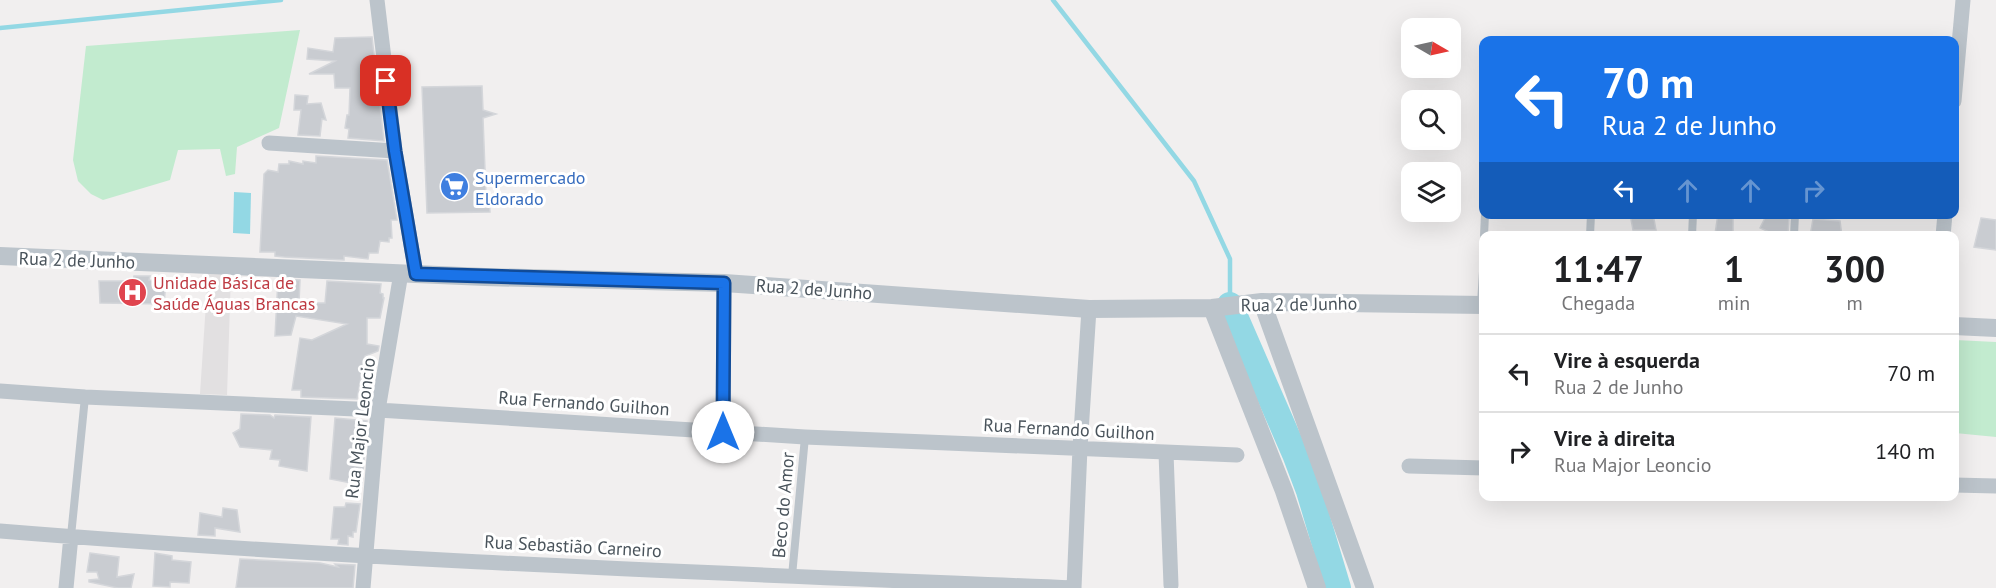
<!DOCTYPE html>
<html lang="pt">
<meta charset="utf-8">
<style>
:root{--surface:#fff;--page:#f2f2f2;--text:#202124;--muted:#757577;--line:#e0e0e0}
body{margin:0;font-family:"PT Sans",sans-serif;background:var(--page);color:var(--text);height:100vh;display:flex;flex-direction:column;font-size:22px;white-space:nowrap}
*{box-sizing:border-box;margin:0}
p{font-size:20px;color:var(--muted)}
.icon{flex:none;width:33px;height:33px;fill:none;stroke:currentColor;stroke-width:2;stroke-linecap:round;stroke-linejoin:round}
.map{position:relative;flex:1;overflow:hidden}
.drawer{position:absolute;left:1479px;top:231px;width:480px;height:270px;display:flex;flex-direction:column;background:var(--surface);border-radius:12px;box-shadow:0 6px 24px #0002}
.drawer>*{flex:none}
.banner{position:absolute;left:1479px;top:36px;width:480px;height:183px;border-radius:12px;box-shadow:0 6px 24px #0002;background:#1a73e8;color:#fff;overflow:hidden}
.needle{width:39px;rotate:99deg}
.controls{position:absolute;left:1401px;top:18px;display:grid;gap:12px}
.controls a{display:grid;place-items:center;width:60px;height:60px;border-radius:12px;background:var(--surface);box-shadow:0 6px 24px #0002;font-size:30px}
.pin{position:absolute;display:grid;place-items:center;width:51px;height:51px;color:#fff;margin:-26px;border-radius:12px;box-shadow:0 3px 9px #0006}
.me{position:absolute;width:66px;margin:-33px;rotate:0deg;stroke-linejoin:round;filter:drop-shadow(0 0 4px #0008)}
.turn{display:flex;align-items:center;gap:21px;height:126px;padding:0 24px;font-size:27px}
.turn .icon{width:78px;height:78px;stroke-width:2.5}
.turn b{display:block;font-size:42px;line-height:51px}
.lanes{display:flex;align-items:center;height:57px;padding:0 24px;background:#0003;justify-content:center;gap:30px;direction:ltr}
.lanes .off{opacity:.35}
.eta{display:flex;justify-content:space-evenly;align-items:center;height:102px;text-align:center}
.eta b{font-size:36px;font-weight:800;line-height:42px}
ul{padding:0;list-style:none}
li{display:flex;align-items:center;gap:18px;height:78px;padding:0 24px;border-top:2px solid var(--line)}
li div{flex:1}
li b{display:block;font-size:22px}
li em{font-style:normal}
.map>svg:first-child{display:block}
.education{fill:#e2e0e1}
.green{fill:#c2ebcf}
.water{fill:#93d8e4}
.lines{fill:none;stroke-linecap:round;stroke-linejoin:round}
.stream{stroke:#93d8e4;stroke-width:4.5}
.river{stroke:#93d8e4;stroke-width:26}
.building{fill:#c9ccd1;stroke:#d4d6da;stroke-width:1.5}
.service{stroke:#bcc4cb;stroke-width:8}
.minor{stroke:#bcc4cb;stroke-width:15}
.tertiary{stroke:#bcc4cb;stroke-width:18}
.route-casing{stroke:#114b97;stroke-width:15}
.route{stroke:#1a73e8;stroke-width:10}
.labels{text-anchor:middle;dominant-baseline:central;stroke-width:6;stroke-linejoin:round;paint-order:stroke}
.shop-label{font-size:18px;fill:#366cbe;stroke:#fff;text-anchor:start}
.street-label{font-size:18px;fill:#49535b;stroke:#fff}
.health-label{font-size:18px;fill:#be3a42;stroke:#fff;text-anchor:start}
</style>
<div class="map">
<svg width="1996" height="588" viewBox="0 0 1996 588">
<rect width="100%" height="100%" fill="#f1efef"/>
<!-- education -->
<path class="education" d="M208 273 231 274 227 395 200 394Z"/>
<!-- green -->
<path class="green" d="M300 30 279 128 237 147 235 174 226 176 220 149 178 150 170 180 103 200 91 194 78 181 73 160 86 46Z
M1955 340 1996 342V437L1955 433Z"/>
<!-- water -->
<path class="water" d="M234 192 251 193 250 234 233 233Z"/>
<g class="lines">
<!-- stream -->
<path class="stream" d="M1053 0 1194 181 1230 259V301
M0 28 281 0"/>
<!-- river -->
<path class="river" d="M1230 305 1295 454 1309 491 1338 588"/>
</g>
<!-- building -->
<path class="building" d="M372 37 384 141 348 138 349 129 345 128 347 115H349L350 88H335L334 74H309L335 61 307 59 308 48 333 52 335 38Z
M482 86 483 110 496 114 483 118 486 196 489 195 490 212 427 213 422 87Z
M295 95 308 96 307 104 321 103 326 120 322 119 320 136 298 135 301 110H294Z
M316 156 387 160 397 220H391L392 238H389V242L380 241 378 253H369L368 259 344 256V260L284 257 275 256V252H260L264 174 268 170 278 172 279 164H289V161L303 164V161L316 163Z
M1630 214H1653L1656 230H1633Z
M1718 214H1733V232L1715 234Z
M1767 214 1789 217 1788 236H1778L1760 228Z
M1981 218 1996 220V250L1974 247Z
M1813 219 1840 221 1842 236H1810Z
M134 276H150L149 280 166 281 164 304 100 303 99 281H133Z
M278 279 300 280 299 303H325L327 281 381 284 380 293 383 294V298H384L380 318H367V344L379 346 378 351 365 356 357 399 301 397V390H292L300 338 312 340 347 324 296 316 291 335 275 336Z
M241 414 270 415 274 418 275 415 311 417 307 471 279 466 280 460 270 459 272 450 240 447 233 433 240 429Z
M335 418 367 421 362 485 330 479Z
M346 503 360 504 356 532H353V537L348 536V545L338 544 339 539H331L334 507H345Z
M223 508 237 510 240 532 215 528V536L198 535 200 513 222 517Z
M90 553 119 557 117 577 134 574 131 588H118L89 582V580L99 579 97 572H87Z
M155 553 172 556V560L191 562 189 583 170 582V587L153 586Z
M240 559 320 563 338 567 335 564 355 565 353 588H236Z"/>
<g class="lines">
<!-- service -->
<path class="service" d="M1484 236 1485 214
M1590 236 1591 214
M1692 236 1693 214
M1794 236 1795 214
M1481 304 1484 255
M71 536 85 397
M792 576 805 437"/>
<!-- minor -->
<path class="minor" d="M377 0 395 151 416 274
M1954 101 1963 0
M269 143 395 151
M1943 236 1945 214
M0 391 85 397 378 410 805 437 1237 455
M723 432 724 283
M1166 453 1171 585
M1409 466 1484 468
M1954 485 1996 486
M0 531C357 560 716 573 1074 588
M66 588 71 536
M363 588 378 410 401 273
M1074 588 1080 448 1089 309"/>
<!-- tertiary -->
<path class="tertiary" d="M0 256 485 277 724 283 1089 309 1212 308 1262 302 1484 305
M1262 302 1365 588
M1212 308 1284 491 1317 588
M1954 326 1996 328"/>
</g>
<g class="lines">
<defs>
<path id="route" d="M386 81 395 151 416 274 724 283 723 432"/>
</defs>
<!-- route casing -->
<use href="#route" class="route-casing"/>
<!-- route -->
<use href="#route" class="route"/>
</g>
<!-- icons -->
<defs>
<symbol id="supermarket-disc" viewBox="-11 -11 22 22"><circle r="9.5" fill="#3f7fe0" stroke="#fff"/><path d="M-6-5.5h2.5l.6 2H6L4.5 2H-2.5L-4.4-4H-6ZM-1.5 3.2a1.3 1.3 0 1 0 .1 0ZM3 3.2a1.3 1.3 0 1 0 .1 0Z" fill="#fff"/></symbol>
<symbol id="hospital-disc" viewBox="-11 -11 22 22"><circle r="9.5" fill="#e0444e" stroke="#fff"/><path d="M-5-5h3v3.5h4V-5h3V5h-3V1.5h-4V5h-3Z" fill="#fff"/></symbol>
</defs>
<g fill-rule="evenodd">
<use href="#supermarket-disc" x="438" y="170" width="33" height="33"/>
<use href="#hospital-disc" x="116" y="276" width="33" height="33"/>
</g>
<g class="labels">
<!-- shop labels -->
<g class="shop-label">
<text x="475" y="177">Supermercado<tspan x="475" dy="21">Eldorado</tspan></text>
</g>
<!-- street labels -->
<g class="street-label">
<text transform="translate(77 260) rotate(2)">Rua 2 de Junho</text>
<text transform="translate(814 289) rotate(4)">Rua 2 de Junho</text>
<text transform="translate(1299 304) rotate(-1)">Rua 2 de Junho</text>
<text transform="translate(584 403) rotate(4)">Rua Fernando Guilhon</text>
<text transform="translate(360 428) rotate(-83)">Rua Major Leoncio</text>
<text transform="translate(1069 429) rotate(3)">Rua Fernando Guilhon</text>
<text transform="translate(783 505) rotate(-85)">Beco do Amor</text>
<text transform="translate(573 546) rotate(3)">Rua Sebastião Carneiro</text>
</g>
<!-- health labels -->
<g class="health-label">
<text x="153" y="282">Unidade Básica de<tspan x="153" dy="21">Saúde Águas Brancas</tspan></text>
</g>
</g>
</svg>
<div class="controls">
<a><svg class="needle" viewBox="-14 -14 28 28"><path d="M0-13l5 13h-10z" fill="#e53935"/><path d="M0 13l5-13h-10z" fill="#757577"/></svg></a>
<a><svg class="icon" aria-label="search" viewBox="0 0 24 24"><circle cx="10" cy="10" r="6"/><path d="M15 15l6 6"/></svg></a>
<a><svg class="icon" aria-label="layers" viewBox="0 0 24 24"><path d="M12 4l9 5-9 5-9-5zM3 14l9 5 9-5"/></svg></a>
</div>
<div class="pin" style="left:386px;top:81px;background:#d93025"><svg class="icon" aria-label="arrive" viewBox="0 0 24 24"><path d="M6 21V4h12l-3 4 3 4H6"/></svg></div>
<svg class="me" style="left:723px;top:432px" viewBox="-20 -20 40 40"><circle r="19" fill="#fff"/><path d="M0-13L10 11 0 6-10 11z" fill="#1a73e8"/></svg>
<div class="banner">
<div class="turn"><svg class="icon" aria-label="left" viewBox="0 0 24 24"><path d="M17 20v-9H6M10 6l-5 5 5 5"/></svg><div><b>70 m</b>Rua 2 de Junho</div></div>
<div class="lanes"><svg class="icon" aria-label="left" viewBox="0 0 24 24"><path d="M17 20v-9H6M10 6l-5 5 5 5"/></svg><svg class="icon off" aria-label="ahead" viewBox="0 0 24 24"><path d="M12 20V5M6 11l6-6 6 6"/></svg><svg class="icon off" aria-label="ahead" viewBox="0 0 24 24"><path d="M12 20V5M6 11l6-6 6 6"/></svg><svg class="icon off" aria-label="right" viewBox="0 0 24 24"><path d="M7 20v-9h11M14 6l5 5-5 5"/></svg></div>
</div>
<section class="drawer">
<div class="eta">
<div><b>11:47</b><p>Chegada</p></div>
<div><b>1</b><p>min</p></div>
<div><b>300</b><p>m</p></div>
</div>
<ul>
<li><svg class="icon" aria-label="left" viewBox="0 0 24 24"><path d="M17 20v-9H6M10 6l-5 5 5 5"/></svg><div><b>Vire à esquerda</b><p>Rua 2 de Junho</p></div><em>70 m</em></li>
<li><svg class="icon" aria-label="right" viewBox="0 0 24 24"><path d="M7 20v-9h11M14 6l5 5-5 5"/></svg><div><b>Vire à direita</b><p>Rua Major Leoncio</p></div><em>140 m</em></li>
</ul>
</section>
</div>
